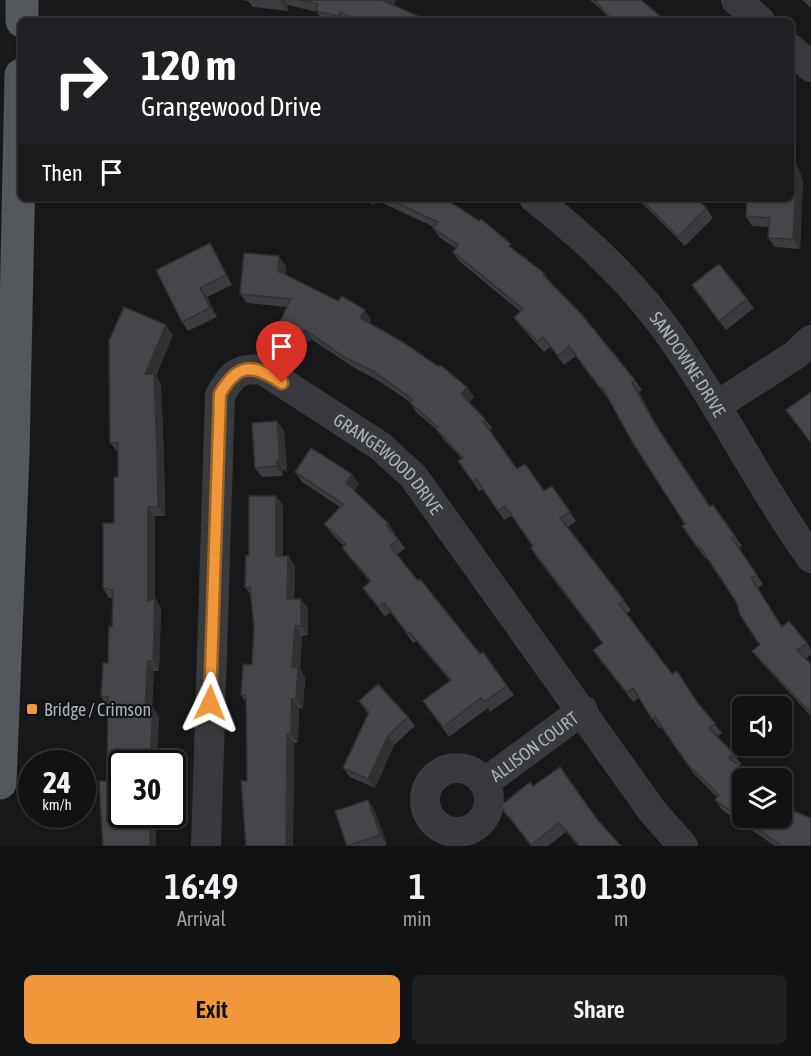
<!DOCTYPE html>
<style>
:root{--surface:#111213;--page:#1e2021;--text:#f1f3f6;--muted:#9c9ea0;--line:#303233;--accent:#ef973a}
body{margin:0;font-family:"Asap Condensed",sans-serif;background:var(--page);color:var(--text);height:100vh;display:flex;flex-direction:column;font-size:22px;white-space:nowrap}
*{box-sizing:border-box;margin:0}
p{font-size:20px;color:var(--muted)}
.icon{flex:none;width:33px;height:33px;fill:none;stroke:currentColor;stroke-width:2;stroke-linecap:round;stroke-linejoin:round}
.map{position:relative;height:846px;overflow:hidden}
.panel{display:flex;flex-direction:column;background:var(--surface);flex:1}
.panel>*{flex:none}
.banner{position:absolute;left:18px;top:18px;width:776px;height:183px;border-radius:9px;box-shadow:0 2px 4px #0004,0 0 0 2px var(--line);background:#202124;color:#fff;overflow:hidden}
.buttons{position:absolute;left:732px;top:696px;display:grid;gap:12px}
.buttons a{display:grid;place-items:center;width:60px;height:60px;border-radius:9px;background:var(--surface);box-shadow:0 2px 4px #0004,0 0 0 2px var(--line);font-size:30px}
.speed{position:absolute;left:18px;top:750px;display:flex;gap:12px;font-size:30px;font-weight:700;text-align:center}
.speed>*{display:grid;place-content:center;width:78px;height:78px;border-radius:50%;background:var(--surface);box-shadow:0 2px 4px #0004,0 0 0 2px var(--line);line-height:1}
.speed small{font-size:15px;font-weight:400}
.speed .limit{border:3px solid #111;border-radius:9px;background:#fff;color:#111}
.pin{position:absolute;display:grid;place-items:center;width:51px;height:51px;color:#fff;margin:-62px -26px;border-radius:50% 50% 50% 0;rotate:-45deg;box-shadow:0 0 6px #0007}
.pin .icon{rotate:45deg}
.me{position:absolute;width:66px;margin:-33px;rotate:2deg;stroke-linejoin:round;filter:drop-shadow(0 0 4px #0008)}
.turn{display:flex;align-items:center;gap:21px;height:126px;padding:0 24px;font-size:27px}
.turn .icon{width:78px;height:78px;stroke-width:2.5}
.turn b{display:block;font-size:42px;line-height:51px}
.then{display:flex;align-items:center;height:57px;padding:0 24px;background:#0003;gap:12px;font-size:22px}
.eta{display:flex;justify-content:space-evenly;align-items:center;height:102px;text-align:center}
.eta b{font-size:36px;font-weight:600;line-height:42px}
.cta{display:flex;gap:12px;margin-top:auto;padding:12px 24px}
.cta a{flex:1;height:69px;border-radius:9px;background:var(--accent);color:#111;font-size:24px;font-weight:600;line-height:69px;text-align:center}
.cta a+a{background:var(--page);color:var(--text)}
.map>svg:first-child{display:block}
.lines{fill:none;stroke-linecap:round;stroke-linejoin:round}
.minor{stroke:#383a3e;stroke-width:30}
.major{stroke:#54585d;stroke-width:33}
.wall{fill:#3a3c3f}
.shaded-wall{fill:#303133}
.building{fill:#444649;stroke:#303133;stroke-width:1.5}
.route-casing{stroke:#9b6226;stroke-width:15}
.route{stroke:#ef973a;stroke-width:10}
.poi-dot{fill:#ef973a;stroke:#121314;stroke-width:2}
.labels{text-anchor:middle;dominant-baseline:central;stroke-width:4.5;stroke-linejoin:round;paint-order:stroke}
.street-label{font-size:18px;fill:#aab1b9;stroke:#121314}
.poi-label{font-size:18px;fill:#aab1b9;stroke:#121314;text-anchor:start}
</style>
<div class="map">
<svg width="811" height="846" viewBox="0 0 811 846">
<rect width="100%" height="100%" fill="#171819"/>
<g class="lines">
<!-- minor -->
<g class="minor">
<path d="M736 0 760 21"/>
<path d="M790 48 811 67"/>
<path id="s1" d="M534 198C589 241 638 287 677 345 725 414 762 490 811 558"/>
<path d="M716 406 795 355 811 340"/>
<circle cx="457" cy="800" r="32"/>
<path id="s2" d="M484 783 583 710"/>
<path id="s3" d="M206 846 220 395C232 374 239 367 263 370L380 446 413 476 653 812 683 846"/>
</g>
<!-- major -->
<path class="major" d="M22 21V0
M0 783 13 454 21 75"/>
</g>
<!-- wall -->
<path class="wall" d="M241 0H396L393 6 429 21H323L317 12 288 5V11L253 7 248 1Z
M590 0H641L666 21H610L603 11Z
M802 0H811V8Z
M803 180 800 249 775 247 768 238 769 227 752 226 746 216 790 198Z
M361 198H444L544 273 551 283 635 380 642 390 639 392 661 433 710 507 713 505 742 546 739 548 763 584 758 588 782 627 807 643 811 649V654L806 659 811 664V716L759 660 752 651 760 645 737 603 707 557 705 558 682 526 685 524 608 397 607 398 576 356 564 365 550 347 544 352 521 327 514 318 521 312 459 261 453 252 456 248 440 238 433 228 434 227 376 200 374 205Z
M636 198H682L685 202 706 208 713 218 685 246 645 206Z
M216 253 232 285 207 297 217 317 188 331 182 322Z
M286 266 285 274 371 320 369 323 467 387 474 397 469 402 485 419 492 428 489 431 517 469 544 491 552 486 576 521 568 527 631 610 626 614 672 674 677 671 699 705 722 733 717 737 734 754 741 764 739 766 742 778 788 799 795 808 793 811 811 846H775L722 810 715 800 717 797 694 774 662 727 659 728 639 698 633 702 600 660 593 650 602 643 537 558 531 548 533 546 511 516 504 520 483 489 479 491 473 482 462 459 443 439 436 429 416 412 410 402 379 381 353 367 311 339 310 342 287 330 280 321 287 307 247 303 240 294Z
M692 285 747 299 754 308 726 330Z
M173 335 156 376 161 384 164 460 165 516H155V598L161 608 159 671H154L152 707 159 717 122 764 152 824 156 830V846H103L107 781 108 706 101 697 108 663 112 627 113 598H109L103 588 114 523 118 477V452L110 443Z
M277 421 284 431 287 472 283 469V476L262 477 255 468Z
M295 472 359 484 354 491 388 523 395 533 394 534 405 548 397 555 480 654 483 652 514 695 490 712 488 708 449 737 430 711 450 681 416 641 413 643 391 612 385 617 363 588 370 582 349 557 342 548 344 546 331 533 324 524 340 507 302 482Z
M276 496 283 506V556H288L295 566 294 599 308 608V635L302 636 300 669 305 677 303 709 299 708 298 743H294L293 846H246L247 781 246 702 241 695 252 665 254 629 251 595 245 587 249 555Z
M359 701 408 717 415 726 394 745 375 788 350 777 343 768 368 714Z
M533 786 596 818 621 846H578L566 832 548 846H531L500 806Z
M368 800 374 809 387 845 383 846H347Z"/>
<!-- shaded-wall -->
<path class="shaded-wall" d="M281 0H285L288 5V11L281 2Z
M384 0H396L390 11 384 1Z
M340 12 346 21H342L339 16Z
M790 147 803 180 800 249 793 239Z
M369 198H375L376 200 374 205Z
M210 243 216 253 232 285 226 275Z
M279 256 286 266 285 280 278 271Z
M544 273 551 283 549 285 543 275Z
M200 288 207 297 217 317 210 308Z
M365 310 371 320 367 328 360 318Z
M166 325 173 335 156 376 161 384 164 460 165 516 158 507 145 374Z
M305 330 311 339 310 342 303 332Z
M632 383 639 392 661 433 655 424Z
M467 387 474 397 468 404 461 394Z
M277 421 284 431 287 472 280 462Z
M277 460 283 469V476L277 466Z
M352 474 359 484 353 493 346 483Z
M276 496 283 506V565L276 556Z
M148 507 155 516V598L161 608 159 671 153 661 148 601Z
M388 523 395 533 393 535 386 525Z
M288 556 295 566 294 608 287 599Z
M301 599 308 608V635L301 626Z
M295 626 302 636 300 669 305 677 303 709 296 699 292 667Z
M148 661 154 671 151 716 145 707Z
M292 699 299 708 298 743 291 734Z
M153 707 159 717 157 764H150Z
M287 734 294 743 293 846H286Z
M388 736 394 745 375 788 368 779Z
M788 799 795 808 789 817 783 807Z
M368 800 374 809 387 845 380 835Z
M145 814H151L152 824 156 830V846H150Z"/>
<!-- building -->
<path class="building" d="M301 0H384V1L429 21H360L340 12 339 16 316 11 318 4Z
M594 0H641L666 21H615L601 9 602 8Z
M790 155 797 171 793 239 768 238 770 218 746 216 747 198H790Z
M386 198H444L479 221 481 219 511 244 509 246 544 273 543 275 582 315 635 380 632 383 655 424 710 507 713 505 735 536 732 538 757 575 751 578 782 627 789 621 807 643 797 650 811 664V713L752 651 760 645 740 615 737 603 700 547 698 548 682 526 685 524 633 443 602 387 600 388 569 346 558 356 543 337 538 342 514 318 523 309 453 252 458 245 433 228 438 222Z
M640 198H682L685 202 689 198H696L706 208 678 237Z
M210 243 226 275 200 288 210 308 182 322 156 270Z
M244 253 279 256 278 271 338 301 342 296 365 310 360 318 401 341 439 367 440 365 467 387 461 394 485 419 483 421 517 469 525 464 544 491 552 486 570 512 560 518 624 600 619 604 672 674 677 671 697 702 715 723 709 728 734 754 729 758 755 778H742V818H782V794L788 799 783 807 811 818V846H778L779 844 715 800 719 795 688 765 655 717 652 719 633 688 627 693 593 650 603 643 531 548 533 546 505 506 498 511 476 479 473 482 458 461 463 458 436 429 438 427 409 402 412 399 373 371 346 358 305 330 303 332 280 321 291 299 240 294Z
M719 264 747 299 719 321 692 285Z
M124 307 166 325 145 374H154L157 451 158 507H148V601L155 598 153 661H148L145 707H153L150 764H122V814H145L146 820H150V846H103L99 781H107L108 697H101L103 663H108L109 626 112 627 113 590 103 588V523H114V477H118V443H110L109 341Z
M811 392V443L786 410Z
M277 421 280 462 277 460V466L255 468 252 423Z
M311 448 352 474 346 483 388 523 386 525 398 539 390 546 418 581 420 579 480 654 483 652 507 686 484 702 481 698 443 727 423 701 451 680 409 632 407 633 384 603 378 607 363 588 371 581 342 548 346 544 324 524 343 504 295 472Z
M249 496H276V556H288L287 599H301V626H295L292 667 298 668 296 699H292L291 734H287L286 846H246L241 781H247L246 696 241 695 243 664 252 665 254 629 250 587H245L246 555H249Z
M378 684 408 717 388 736 368 779 343 768 369 712 359 701Z
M560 767 596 818 621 846H580L559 823 531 845 500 806 530 782 533 786Z
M368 800 380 835 347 846 335 811Z"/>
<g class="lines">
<defs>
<path id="route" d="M210 703 220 394C238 362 253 364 282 383"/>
</defs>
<!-- route casing -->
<use href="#route" class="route-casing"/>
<!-- route -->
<use href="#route" class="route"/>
</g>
<!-- markers -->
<rect class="poi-dot" x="26" y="703" width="12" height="12" rx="3"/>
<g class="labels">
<!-- street labels -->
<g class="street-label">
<text stroke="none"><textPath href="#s1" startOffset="228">SANDOWNE DRIVE</textPath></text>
<text stroke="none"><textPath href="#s3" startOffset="663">GRANGEWOOD DRIVE</textPath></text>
<text stroke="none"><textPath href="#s2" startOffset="62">ALLISON COURT</textPath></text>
</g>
<!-- poi labels -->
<g class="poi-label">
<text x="44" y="709">Bridge / Crimson</text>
</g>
</g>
</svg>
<div class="buttons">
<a><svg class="icon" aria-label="sound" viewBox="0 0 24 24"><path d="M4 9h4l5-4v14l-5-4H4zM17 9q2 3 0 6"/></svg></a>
<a><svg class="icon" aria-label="layers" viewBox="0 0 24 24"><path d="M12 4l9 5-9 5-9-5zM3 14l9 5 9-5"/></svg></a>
</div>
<div class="speed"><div>24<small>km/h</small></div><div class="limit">30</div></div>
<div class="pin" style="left:282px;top:383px;background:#d93025"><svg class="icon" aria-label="arrive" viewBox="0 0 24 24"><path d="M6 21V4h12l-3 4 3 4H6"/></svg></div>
<svg class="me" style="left:210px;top:703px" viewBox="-20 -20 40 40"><path d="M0-17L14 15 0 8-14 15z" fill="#ef973a" stroke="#fff" stroke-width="4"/></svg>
<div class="banner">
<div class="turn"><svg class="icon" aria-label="right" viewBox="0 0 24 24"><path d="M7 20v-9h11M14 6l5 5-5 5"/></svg><div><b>120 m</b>Grangewood Drive</div></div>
<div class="then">Then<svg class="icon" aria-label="arrive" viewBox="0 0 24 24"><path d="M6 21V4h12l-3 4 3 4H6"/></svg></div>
</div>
</div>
<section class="panel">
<div class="eta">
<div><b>16:49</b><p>Arrival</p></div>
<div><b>1</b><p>min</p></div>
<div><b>130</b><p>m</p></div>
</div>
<div class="cta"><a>Exit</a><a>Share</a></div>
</section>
